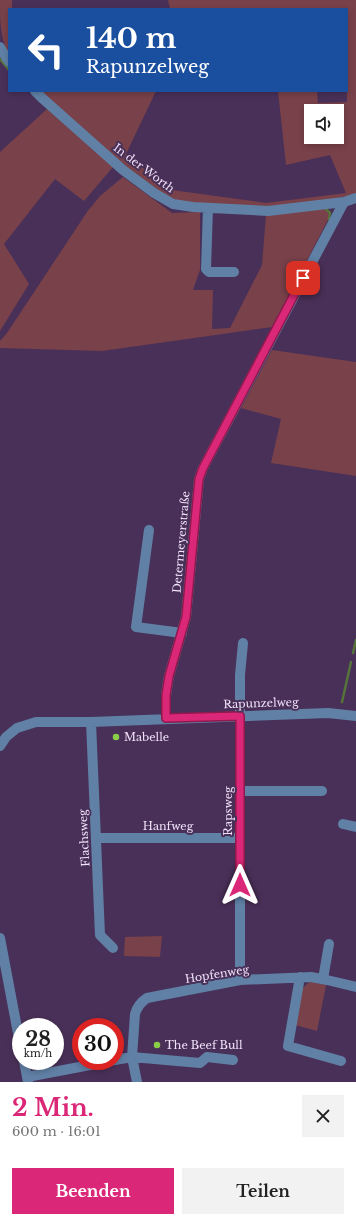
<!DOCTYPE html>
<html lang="de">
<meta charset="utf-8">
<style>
:root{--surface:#fff;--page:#f2f2f2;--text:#222;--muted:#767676;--accent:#db2777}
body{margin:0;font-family:"Libre Baskerville",serif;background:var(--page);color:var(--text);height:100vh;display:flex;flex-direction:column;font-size:15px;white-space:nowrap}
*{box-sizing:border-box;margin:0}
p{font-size:13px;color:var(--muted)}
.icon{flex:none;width:22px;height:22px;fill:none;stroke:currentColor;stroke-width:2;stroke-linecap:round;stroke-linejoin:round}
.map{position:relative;height:1082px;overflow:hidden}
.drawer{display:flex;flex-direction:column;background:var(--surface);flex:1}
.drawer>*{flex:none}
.banner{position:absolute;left:8px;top:8px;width:340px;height:84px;border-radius:0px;box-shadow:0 2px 6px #0003;background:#1a4fa0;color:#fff;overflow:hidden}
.controls{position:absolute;left:304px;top:104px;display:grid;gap:8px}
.controls a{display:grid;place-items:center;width:40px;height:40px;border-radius:0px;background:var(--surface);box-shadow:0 2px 6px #0003;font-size:20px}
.speed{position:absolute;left:12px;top:1018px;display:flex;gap:8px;font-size:20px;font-weight:700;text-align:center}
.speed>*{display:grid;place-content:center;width:52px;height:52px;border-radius:50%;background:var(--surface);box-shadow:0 2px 6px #0003;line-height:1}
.speed small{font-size:10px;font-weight:400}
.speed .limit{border:6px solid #d22;background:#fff;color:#111}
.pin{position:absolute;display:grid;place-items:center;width:34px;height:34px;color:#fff;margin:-17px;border-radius:8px;box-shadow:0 2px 6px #0006}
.me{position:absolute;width:44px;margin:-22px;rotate:0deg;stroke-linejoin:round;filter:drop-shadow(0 0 3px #0008)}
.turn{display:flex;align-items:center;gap:14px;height:84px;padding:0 12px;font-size:18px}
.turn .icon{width:52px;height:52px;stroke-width:2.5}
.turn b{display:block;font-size:28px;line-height:34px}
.round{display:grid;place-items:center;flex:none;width:42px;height:42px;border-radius:0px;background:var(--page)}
.head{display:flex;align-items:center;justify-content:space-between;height:68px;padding:0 12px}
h1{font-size:24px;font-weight:700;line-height:30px;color:var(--accent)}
.button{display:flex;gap:8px;margin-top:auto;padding:8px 12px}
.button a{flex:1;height:46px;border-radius:0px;background:var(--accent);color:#fff;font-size:16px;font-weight:700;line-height:46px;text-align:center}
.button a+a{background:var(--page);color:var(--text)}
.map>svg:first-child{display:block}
.green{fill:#794149;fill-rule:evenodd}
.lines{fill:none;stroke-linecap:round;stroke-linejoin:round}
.stream{stroke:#55733b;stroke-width:2.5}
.minor{stroke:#6080a5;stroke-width:10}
.route-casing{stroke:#8e194d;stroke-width:10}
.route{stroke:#db2777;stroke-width:7}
.poi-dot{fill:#8ace47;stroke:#493058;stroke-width:1.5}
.labels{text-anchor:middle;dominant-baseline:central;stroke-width:4;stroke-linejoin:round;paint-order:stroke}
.street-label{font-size:11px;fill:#f1e2fa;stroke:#493058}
.poi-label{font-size:11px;fill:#f1e2fa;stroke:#493058;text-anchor:start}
</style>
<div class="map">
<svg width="356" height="1082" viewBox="0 0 356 1082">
<rect width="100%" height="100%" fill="#493058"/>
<!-- green -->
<path class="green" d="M0 0H12V9H9V55C0 38 0 20 0 0Z
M168 0H356V195L267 209 174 202 154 191 39 91H156L126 154 156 179 172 190 266 203 346 193 330 155 286 165 278 91H317L318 103 347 102V9H170ZM311 111H337V137H311Z
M47 109 113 167 84 201 55 179 4 244 29 284 0 331V152Z
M123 177 172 213 200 212V270L193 290H213L212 329 230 328 262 265 266 215 324 209 327 210 329 213V218L272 327 102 351 0 348V341L7 333 87 212 100 196Z
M272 350 356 362V476L271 463 281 419 241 408Z
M162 936 160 957 124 956 125 937Z
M311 982 326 985 317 1031 295 1025 301 990 308 983Z"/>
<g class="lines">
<!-- stream -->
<path class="stream" d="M0 59 9 70
M326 209 330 213 329 219
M353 653 356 640
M342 702 351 662"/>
<!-- minor -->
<path class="minor" d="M0 47 9 62
M35 91 42 98 123 170 154 193 173 204 193 207 268 211 344 202 356 198
M208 208 206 269 209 272H234
M149 530 136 627 182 633
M166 718V695L169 676 186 617 199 479 203 468 344 202
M91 722 100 935 113 948
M0 746 6 737 17 728 36 722H91L328 713 356 716
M240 791H322
M343 824 356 827
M96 838H240
M0 938 21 1049
M300 977 288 1046 341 1061
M323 979 329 944
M240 980V675L243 643
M115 1060 132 1057 200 1063 207 1057 233 1060
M24 1061 28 1082
M27 1077 111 1061
M137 1082 132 1057 135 1014C137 1007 141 1002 147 998L240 980 311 977 327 980 356 987"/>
</g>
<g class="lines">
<defs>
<path id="route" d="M240 885V716L166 718V695L169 676 186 617 199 479 203 468 303 278"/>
</defs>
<!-- route casing -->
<use href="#route" class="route-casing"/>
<!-- route -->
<use href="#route" class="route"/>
</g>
<!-- markers -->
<g class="poi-dot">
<circle cx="116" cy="737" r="4"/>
<circle cx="157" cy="1045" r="4"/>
</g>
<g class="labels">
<!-- street labels -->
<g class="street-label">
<text transform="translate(144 168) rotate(37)">In der Worth</text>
<text transform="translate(181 542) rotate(-85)">Determeyerstraße</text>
<text transform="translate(261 703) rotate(-2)">Rapunzelweg</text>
<text transform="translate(228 811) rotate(-90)">Rapsweg</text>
<text x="168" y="826">Hanfweg</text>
<text transform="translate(84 838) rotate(-93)">Flachsweg</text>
<text transform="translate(217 974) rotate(-9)">Hopfenweg</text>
</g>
<!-- poi labels -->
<g class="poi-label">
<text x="124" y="737">Mabelle</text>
<text x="165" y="1045">The Beef Bull</text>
</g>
</g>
</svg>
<div class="controls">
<a><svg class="icon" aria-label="sound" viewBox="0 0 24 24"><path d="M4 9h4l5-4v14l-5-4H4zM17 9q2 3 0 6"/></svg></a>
</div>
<div class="speed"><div>28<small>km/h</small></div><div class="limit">30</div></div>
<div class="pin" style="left:303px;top:278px;background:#d93025"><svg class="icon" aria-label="arrive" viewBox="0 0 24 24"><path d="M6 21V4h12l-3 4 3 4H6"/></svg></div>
<svg class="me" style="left:240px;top:885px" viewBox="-20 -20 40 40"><path d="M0-17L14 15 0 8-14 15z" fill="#db2777" stroke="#fff" stroke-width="4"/></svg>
<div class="banner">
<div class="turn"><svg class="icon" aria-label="left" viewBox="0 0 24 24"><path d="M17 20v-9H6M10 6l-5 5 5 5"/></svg><div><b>140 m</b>Rapunzelweg</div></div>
</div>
</div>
<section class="drawer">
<div class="head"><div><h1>2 Min.</h1><p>600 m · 16:01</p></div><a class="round"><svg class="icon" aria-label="close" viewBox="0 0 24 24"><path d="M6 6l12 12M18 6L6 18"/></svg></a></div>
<div class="button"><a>Beenden</a><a>Teilen</a></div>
</section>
